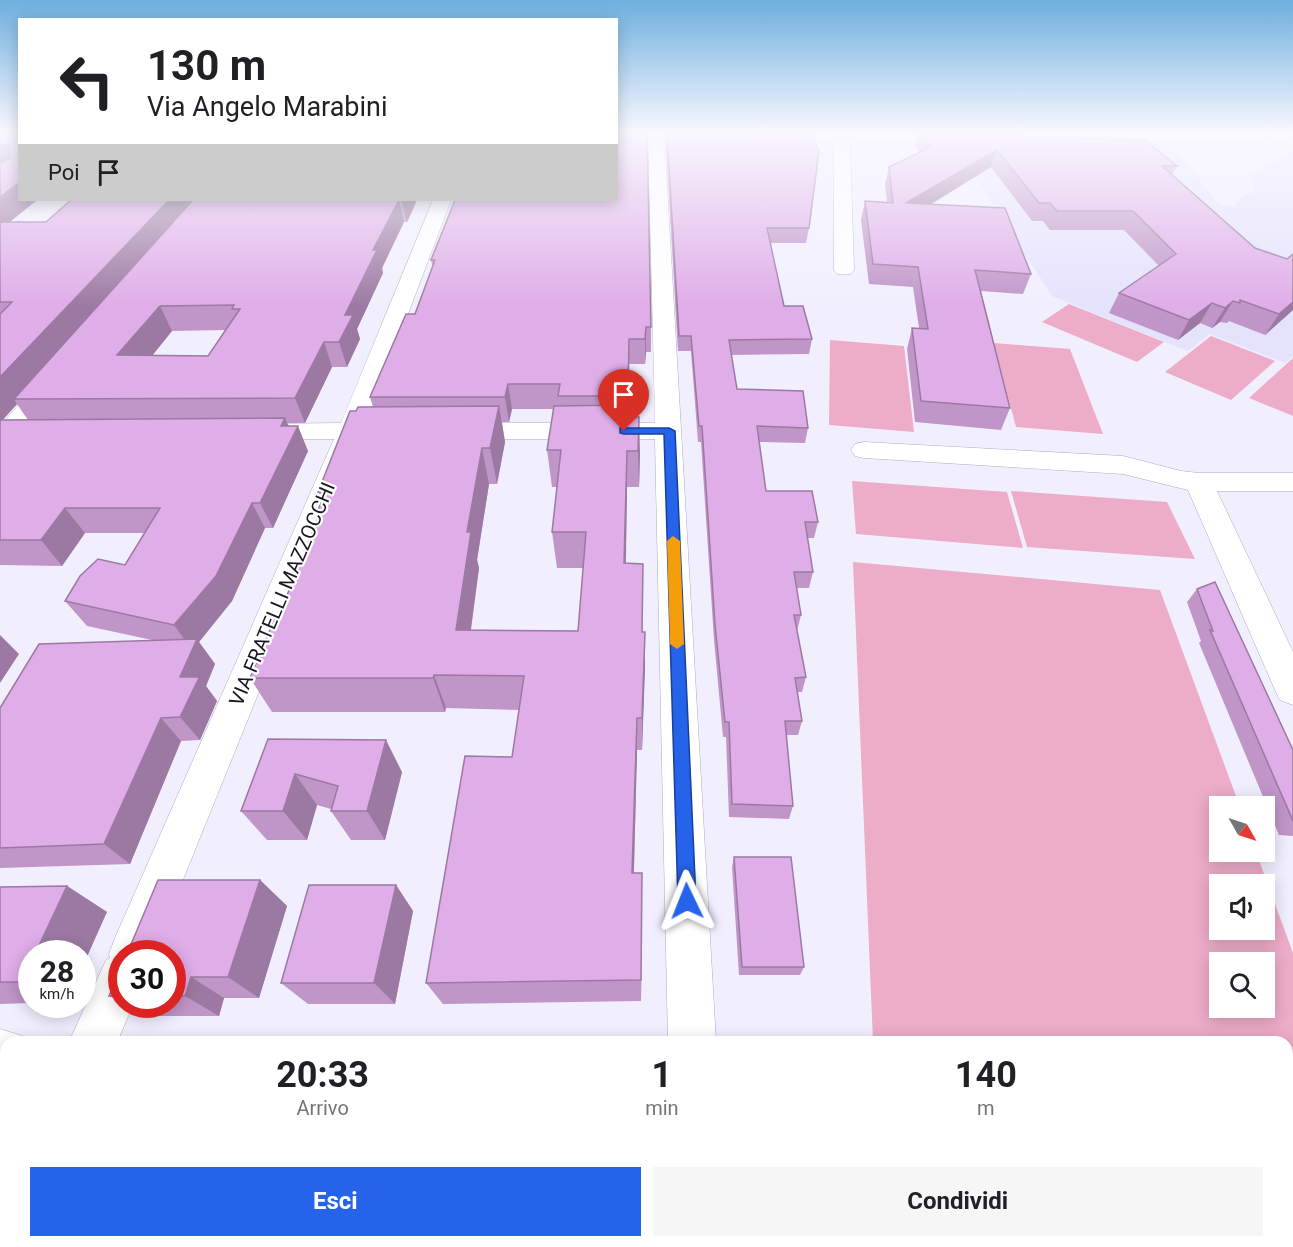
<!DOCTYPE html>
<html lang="it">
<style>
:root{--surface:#fff;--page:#f6f6f6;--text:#202124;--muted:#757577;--accent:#2563eb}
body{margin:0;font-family:Roboto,sans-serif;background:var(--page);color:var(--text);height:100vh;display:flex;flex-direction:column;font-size:22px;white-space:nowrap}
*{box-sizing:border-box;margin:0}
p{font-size:20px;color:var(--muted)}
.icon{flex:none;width:33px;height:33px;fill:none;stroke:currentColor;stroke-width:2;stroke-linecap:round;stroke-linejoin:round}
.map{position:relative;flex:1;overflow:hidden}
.drawer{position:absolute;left:0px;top:1036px;width:1293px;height:212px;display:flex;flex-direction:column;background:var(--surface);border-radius:18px 18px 0 0;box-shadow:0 3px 15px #0003}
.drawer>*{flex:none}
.guide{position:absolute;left:18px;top:18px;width:600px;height:183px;border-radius:0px;box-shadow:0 3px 15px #0003;background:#fff;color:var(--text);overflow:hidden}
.needle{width:39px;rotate:129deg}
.tools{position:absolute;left:1209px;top:796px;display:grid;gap:12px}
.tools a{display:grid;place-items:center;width:66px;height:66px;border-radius:0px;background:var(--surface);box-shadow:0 3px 15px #0003;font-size:30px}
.speed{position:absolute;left:18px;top:940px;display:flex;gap:12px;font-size:30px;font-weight:700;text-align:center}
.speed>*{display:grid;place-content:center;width:78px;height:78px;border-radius:50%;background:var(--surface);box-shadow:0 3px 15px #0003;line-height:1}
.speed small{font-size:15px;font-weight:400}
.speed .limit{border:9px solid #d22;background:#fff;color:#111}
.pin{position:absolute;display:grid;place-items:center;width:51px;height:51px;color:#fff;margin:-62px -26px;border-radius:50% 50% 50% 0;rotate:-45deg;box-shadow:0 0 6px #0007}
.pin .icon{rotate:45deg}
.me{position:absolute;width:66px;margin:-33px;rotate:358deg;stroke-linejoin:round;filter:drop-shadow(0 0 4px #0008)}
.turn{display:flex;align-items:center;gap:21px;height:126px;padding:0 30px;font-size:27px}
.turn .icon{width:78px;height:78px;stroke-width:2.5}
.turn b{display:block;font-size:42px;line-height:51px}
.then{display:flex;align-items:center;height:57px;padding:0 30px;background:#0003;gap:12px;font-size:22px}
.eta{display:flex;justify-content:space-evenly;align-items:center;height:102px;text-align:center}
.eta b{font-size:36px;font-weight:700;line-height:42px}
.cta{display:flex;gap:12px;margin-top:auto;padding:12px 30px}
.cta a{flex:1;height:69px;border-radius:0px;background:var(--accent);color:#fff;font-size:24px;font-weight:700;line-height:69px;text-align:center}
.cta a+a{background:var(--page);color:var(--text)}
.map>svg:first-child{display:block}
.built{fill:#e5e2fc}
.green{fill:#edacc8;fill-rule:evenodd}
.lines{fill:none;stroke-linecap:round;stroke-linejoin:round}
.minor-casing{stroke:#adaac2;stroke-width:1}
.minor{fill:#fff;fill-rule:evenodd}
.wall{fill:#c095c8;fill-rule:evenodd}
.shaded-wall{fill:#9c79a2}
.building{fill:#dfade8;stroke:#9c79a2;stroke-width:1.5;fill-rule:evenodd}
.route{fill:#2563eb;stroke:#184099;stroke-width:1.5}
.slow{fill:#f59e0b}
.labels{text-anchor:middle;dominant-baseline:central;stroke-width:4.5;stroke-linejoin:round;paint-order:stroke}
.street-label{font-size:20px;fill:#191821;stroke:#fff}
</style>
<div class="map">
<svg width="1293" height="1247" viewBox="0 0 1293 1247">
<rect width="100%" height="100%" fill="#f1effe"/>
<!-- built -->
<path class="built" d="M1170 141 1219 205 1235 206 1239 199 1255 190 1250 176 1293 151V356L1285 363 1210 334 1188 351 1052 296 952 142Z"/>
<!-- green -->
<path class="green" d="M1069 304 1164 342 1137 362 1042 322Z
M1211 336 1275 361 1231 400 1165 372Z
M830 340 904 346 914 432 829 425Z
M994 343 1070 349 1103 434 1016 427Z
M1293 358V416L1249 398Z
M852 481 1007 492 1023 548 856 534Z
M1011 491 1167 502 1195 559 1027 547Z
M853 562 1160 590 1240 807H1220V852H1256L1293 953V1187L1287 1186V1042H873ZM1220 885H1264V930H1220ZM1220 963H1264V1008H1220Z"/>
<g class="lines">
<defs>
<path id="minor" d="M648 132H664L716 1042H668L655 439H458L449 437 445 431 449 425 458 423H655Z
M1293 132V142L1034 143 1026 138 1034 133Z
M842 133H961L969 138 961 143H850L854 270 851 274H837L834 270V143L770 144 762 139 770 134Z
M433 200H451L367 423 380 425 384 431 380 437 361 439 153 954H122V1005H133L117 1042H69L106 960 110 958 109 954 115 938 334 439 257 440 248 438 244 432 248 426 257 424 341 423Z
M54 373 63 375 66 380 9 448 0 450V426L45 375Z
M864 442 1123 456 1181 471 1199 473H1293V491H1217L1293 652V705L1280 700 1275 690 1188 490 1123 474 864 458 855 456 851 450 855 444Z
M0 1029 23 1036 26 1042H6V1077H0Z"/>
</defs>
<!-- minor casing -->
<use href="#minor" class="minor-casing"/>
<!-- minor -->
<use href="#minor" class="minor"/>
</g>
<!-- wall -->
<path class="wall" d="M0 132 20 200H37L9 222H46L417 200 407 222H404L382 268 383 273 357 329 360 339 347 367H332L305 423H287L308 451 273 528H265L232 601 199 642 215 664 206 686 217 701 200 740 181 741 130 864 0 868V708L152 640 87 626 65 601 125 565 144 533H85L62 566 0 565ZM225 330 208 356H152L172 331ZM17 404 28 420H2Z
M666 132H783L666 133Z
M919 132H1020L1024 137 1177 166 1172 175 1255 248 1287 259 1293 254V310L1265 335 1229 321 1227 323 1220 322 1212 328 1200 323 1178 340 1109 313 1119 293 1159 266 1124 230H1050L1043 221H1032L991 167 930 205 1031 274 1023 294 981 291 1010 408 1001 430 915 422 907 349 912 328H919L913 287 869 284 861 220 865 201 887 202 885 185 889 167 919 152 915 146Z
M667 134 809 228 806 243H770L784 306 812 339 809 354 731 355 737 389 808 428 805 443 759 442 766 491 818 522 814 538H807L813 572 809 588H797L801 615 797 631 806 677 802 692H797L802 721 798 735H786L793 806 789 819 729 817 726 737H723L714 640 701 442H698L691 351H678L666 146Z
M455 200 651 327V352H646L645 364H629V417L640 454 639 487H627L626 563 643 632 645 667 642 750H637L634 873 642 900 641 1001 443 1004 426 983 512 757 519 710 446 708 445 712H272L250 678 279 615 318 517 317 513 322 500 318 492 356 411 373 407 370 397 415 314 433 267 431 260ZM512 409H554L547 450 552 487H557L552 532 557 568H583L578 631 471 630 479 568 477 560 489 484H497L505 442 502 422H509Z
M1197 589 1293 750V836L1279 835 1199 643 1201 641 1187 602Z
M268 739 402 772 385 840H351L331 811V809L317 805 307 840H267L241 811Z
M734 857 804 967 800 975H739L732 867Z
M260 880 287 906 259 998H224L219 1016H149L128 1005H172V954Z
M396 885 413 911 395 1004H308L281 983Z
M67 886 107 912 32 954V1003L0 1004V887Z
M122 966V1002L109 996Z
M814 1242H870V1247H814Z"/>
<!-- shaded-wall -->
<path class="shaded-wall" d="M9 142 20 161 0 173V146Z
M997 150 991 167 901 222 906 203Z
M20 182V200H37L0 230V197Z
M169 200H198L14 399 17 404 0 423V377Z
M399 200 404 222 382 268 383 273 357 329 360 339 347 367 339 342 345 315 373 250Z
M401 200H417L407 222Z
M1233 301 1220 322 1212 328 1225 308Z
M1293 302V310L1265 335 1279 314Z
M1212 303 1200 323 1178 340 1189 320Z
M160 306 172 331 132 380 117 355Z
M646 327V352L645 364V339Z
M324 342 332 367 305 423 295 398Z
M508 384 512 409 509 422 505 397Z
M499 406 505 442 497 484 490 448Z
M639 417 640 454 639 487 638 451Z
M285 418 293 436 298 426 308 451 273 528 260 503 281 426Z
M482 448 489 484 477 560 479 568 466 664 456 630 467 532Z
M627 451V487L625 599 624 563Z
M252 503 265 528 232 601 199 642 215 664 206 686 217 701 200 740 180 717V677L192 650 174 625Z
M65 508 85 533 62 566 41 540Z
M645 632V667L642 750V718Z
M0 635 19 654 0 683Z
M434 675 446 708 445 712 433 678Z
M161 718 181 741 130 864 104 844Z
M637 718V750L633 900 632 873Z
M386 740 402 772 385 840 367 811Z
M295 774 317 805 307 840 283 811Z
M642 873V900L641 1001V980Z
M260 880 287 906 259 998 228 977Z
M396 885 413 911 395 1004 374 983Z
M67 886 107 912 82 968V954H35Z
M32 960V986L21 982Z
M191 977 224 998 219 1016 185 996Z
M251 1242H271L270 1247H250Z
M414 1242H426L425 1247H413Z"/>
<!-- building -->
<path class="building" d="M9 132H20V182L0 197V163L9 159V142L0 146V133Z
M616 132H647L651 327H646L645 339H629L628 396H558L560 384H508L505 397H370L406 314H415L435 260H431L455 200H616Z
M922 132H1020L1024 137 1145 140 1177 166H1162L1255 248 1287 259 1293 254V302L1279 314 1240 300V303L1233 301 1225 308 1212 303 1189 320 1119 293 1176 254 1133 211H1057L1050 203H1039L997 150 906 203 1005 208 1031 274 975 270 1010 408 921 401 912 328 928 329 918 267 873 264 865 201 893 203 889 167 931 147Z
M667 134H811L819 151 809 228H767L784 306H803L812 339 729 340 737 389 803 391 808 428 757 426 766 491H812L818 522H805L813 572H794L801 615H794L806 677 795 678 802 721H785L793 806 732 804 729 722H725L715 625 702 426H699L691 336H679Z
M71 200H169L0 377V314L12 302H0V222H46Z
M193 200H402H399L373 250H377L345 315H353L339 342H324L295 398 14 399ZM234 305 232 309H240L208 356 117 355 160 306Z
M628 405V417H639L638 451H627L624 563 643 564 642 632H645L642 718H637L632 873H642L641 980 426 983 465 756 512 757 524 676 434 675 433 678H250L276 615H279L320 513H317L325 492H318L350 411H356L358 407 499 406 490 448H482L467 532H471L456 630 578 631 586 532H552L561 450H547L554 406Z
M285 418 281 426H298L260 503H252L216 576 174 625 65 601 80 576 98 559 125 565 160 508H65L41 540H0V420Z
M1215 582 1293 750V821L1210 630 1213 631 1197 589Z
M197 639 180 677H199L198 680 180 717 161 718 104 844 0 848V708L39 644Z
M268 739 386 740 367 811H331L338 786 295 774 283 811H241Z
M734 857H791L804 967H742Z
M158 880H260L228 977H191L185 996H172V954H127Z
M309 885H396L374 983H281Z
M67 886 35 954H32V960L21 982H0V887Z
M122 966V996H109Z
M132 1242H251L250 1247H140Z
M306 1242H414L413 1247H305Z
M819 1242H870V1247H820Z"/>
<!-- sky -->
<linearGradient id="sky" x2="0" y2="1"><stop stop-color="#6dafde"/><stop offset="0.43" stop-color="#f9f8ff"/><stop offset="1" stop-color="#f9f8ff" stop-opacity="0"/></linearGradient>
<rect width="1293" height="307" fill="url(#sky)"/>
<!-- route -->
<path class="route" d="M620 428H669L675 431 696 901 693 908 687 910 680 908 678 901 664 434H624L620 433Z"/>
<!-- slow -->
<path class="slow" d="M673 536 680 541 684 644 677 649 670 644 667 541Z"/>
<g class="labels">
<!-- street labels -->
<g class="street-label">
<text transform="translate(282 594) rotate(-67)">VIA FRATELLI MAZZOCCHI</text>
</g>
</g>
</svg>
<div class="tools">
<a><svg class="needle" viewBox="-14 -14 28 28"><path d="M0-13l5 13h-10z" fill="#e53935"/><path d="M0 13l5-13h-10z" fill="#757577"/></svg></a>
<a><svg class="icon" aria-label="sound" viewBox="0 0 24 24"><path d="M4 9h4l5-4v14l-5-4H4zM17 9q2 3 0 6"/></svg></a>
<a><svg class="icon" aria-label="search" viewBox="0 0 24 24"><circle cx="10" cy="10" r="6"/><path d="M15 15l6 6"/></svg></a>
</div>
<div class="speed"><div>28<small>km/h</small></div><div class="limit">30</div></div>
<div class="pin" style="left:624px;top:431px;background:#d93025"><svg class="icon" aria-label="arrive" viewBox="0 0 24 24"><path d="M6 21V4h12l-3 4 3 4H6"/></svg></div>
<svg class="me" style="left:687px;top:901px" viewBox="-20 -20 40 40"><path d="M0-17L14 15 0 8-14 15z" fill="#2563eb" stroke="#fff" stroke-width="4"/></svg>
<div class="guide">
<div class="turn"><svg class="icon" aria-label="left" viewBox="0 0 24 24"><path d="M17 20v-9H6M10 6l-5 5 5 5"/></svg><div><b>130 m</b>Via Angelo Marabini</div></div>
<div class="then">Poi<svg class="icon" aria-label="arrive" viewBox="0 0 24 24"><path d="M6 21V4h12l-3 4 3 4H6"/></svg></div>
</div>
<section class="drawer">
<div class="eta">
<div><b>20:33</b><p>Arrivo</p></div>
<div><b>1</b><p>min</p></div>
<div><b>140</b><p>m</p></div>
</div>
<div class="cta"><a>Esci</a><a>Condividi</a></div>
</section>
</div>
